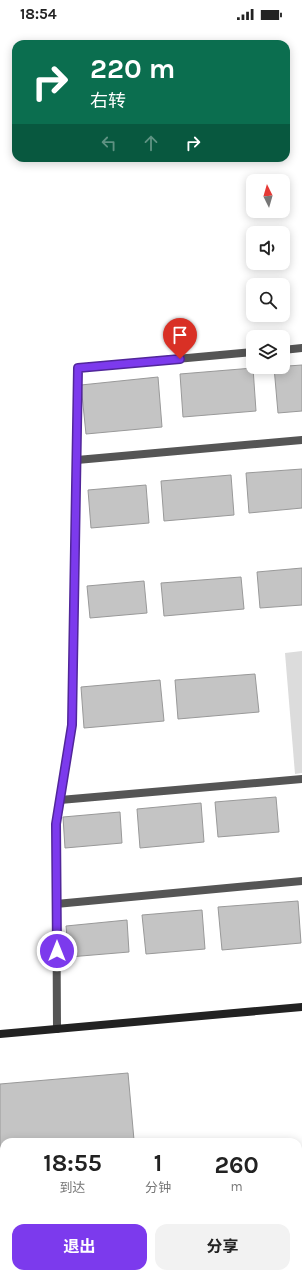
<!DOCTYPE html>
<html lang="zh">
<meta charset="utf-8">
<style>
:root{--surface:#fff;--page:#f2f2f2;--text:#222;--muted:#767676;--accent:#7c3aed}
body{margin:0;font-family:Karla,"Noto Sans SC",sans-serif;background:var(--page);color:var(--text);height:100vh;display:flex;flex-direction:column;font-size:15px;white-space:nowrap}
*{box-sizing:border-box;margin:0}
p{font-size:13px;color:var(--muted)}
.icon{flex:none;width:22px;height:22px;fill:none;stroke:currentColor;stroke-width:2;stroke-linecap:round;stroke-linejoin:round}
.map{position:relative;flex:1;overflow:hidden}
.sheet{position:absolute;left:0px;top:1110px;width:302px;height:140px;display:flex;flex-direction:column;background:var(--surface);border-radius:12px 12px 0 0;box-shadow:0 2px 10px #0003}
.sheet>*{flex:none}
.top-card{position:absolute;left:12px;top:12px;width:278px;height:122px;border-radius:12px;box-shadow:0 2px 10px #0003;background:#0b6e4f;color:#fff;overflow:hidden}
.needle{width:26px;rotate:355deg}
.controls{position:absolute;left:246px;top:146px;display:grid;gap:8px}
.controls a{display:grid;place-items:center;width:44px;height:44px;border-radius:8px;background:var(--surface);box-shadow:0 2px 10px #0003;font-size:20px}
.pin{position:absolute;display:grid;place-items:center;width:34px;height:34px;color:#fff;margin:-41px -17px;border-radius:50% 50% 50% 0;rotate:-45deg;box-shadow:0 0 4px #0007}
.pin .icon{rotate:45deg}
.me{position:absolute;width:44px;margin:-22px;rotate:0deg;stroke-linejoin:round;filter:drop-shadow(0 0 3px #0008)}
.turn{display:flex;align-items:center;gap:14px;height:84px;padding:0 12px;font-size:18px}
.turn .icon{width:52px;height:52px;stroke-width:2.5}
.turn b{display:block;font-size:28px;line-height:34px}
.lanes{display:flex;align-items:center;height:38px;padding:0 12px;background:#0003;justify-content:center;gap:20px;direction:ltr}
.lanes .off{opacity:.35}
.eta{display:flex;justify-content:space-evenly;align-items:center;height:68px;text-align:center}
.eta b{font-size:24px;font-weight:700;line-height:28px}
.cta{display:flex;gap:8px;margin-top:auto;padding:8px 12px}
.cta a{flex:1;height:46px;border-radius:12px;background:var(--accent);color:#fff;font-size:16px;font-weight:700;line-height:46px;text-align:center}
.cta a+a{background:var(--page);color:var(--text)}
.status{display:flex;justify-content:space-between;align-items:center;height:28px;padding:0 20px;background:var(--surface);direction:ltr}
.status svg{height:11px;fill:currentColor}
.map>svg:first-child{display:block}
.green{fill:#dcdcdc}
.building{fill:#c4c4c4;stroke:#999}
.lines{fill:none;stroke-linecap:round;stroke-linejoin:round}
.street{stroke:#555;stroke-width:8}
.secondary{stroke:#222;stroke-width:8}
.route-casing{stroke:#51269a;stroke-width:10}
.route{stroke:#7c3aed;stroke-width:7}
</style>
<div class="status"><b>18:54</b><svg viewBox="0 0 49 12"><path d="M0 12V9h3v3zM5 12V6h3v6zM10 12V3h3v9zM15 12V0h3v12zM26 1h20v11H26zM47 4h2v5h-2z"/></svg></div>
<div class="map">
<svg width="302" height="1250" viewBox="0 0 302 1250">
<rect width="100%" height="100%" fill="#fff"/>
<!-- green -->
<path class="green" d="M302 623V745L295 746 285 625Z"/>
<!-- building -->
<path class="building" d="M302 337V383L278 385 274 339Z
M253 340 256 383 183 389 180 346Z
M158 349 162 399 86 406 81 357Z
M302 441V480L249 485 246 445Z
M231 447 234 487 164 493 161 453Z
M146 457 149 495 91 500 88 462Z
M302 540V577L260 580 257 544Z
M241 549 244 581 164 588 161 555Z
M144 553 147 585 90 590 87 558Z
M255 646 259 684 178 691 175 652Z
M160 652 164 693 84 700 81 659Z
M276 769 279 804 218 809 215 774Z
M201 775 204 814 140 820 137 781Z
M120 784 122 815 65 820 63 789Z
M298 873 301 915 222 922 218 879Z
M202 882 205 921 146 926 142 887Z
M127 892 129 924 69 929 66 898Z
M128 1045 134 1112 115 1114H4V1124H0V1056Z
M298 1227H302V1250H266V1246H298Z"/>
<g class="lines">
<!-- street -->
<path class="street" d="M283 322 302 320
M77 432 302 412
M60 772 302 751
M56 876 302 853
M57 1001 56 796 72 697 78 340 253 324
M150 1246 151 1250
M95 1250 137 1246"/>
<!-- secondary -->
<path class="secondary" d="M0 1006 302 979"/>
</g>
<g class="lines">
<defs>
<path id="route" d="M57 923 56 796 72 697 78 340 180 331"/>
</defs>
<!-- route casing -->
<use href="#route" class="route-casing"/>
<!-- route -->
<use href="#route" class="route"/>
</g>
</svg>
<div class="controls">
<a><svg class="needle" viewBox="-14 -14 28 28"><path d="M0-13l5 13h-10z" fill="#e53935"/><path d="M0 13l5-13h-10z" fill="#767676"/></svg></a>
<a><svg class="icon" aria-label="sound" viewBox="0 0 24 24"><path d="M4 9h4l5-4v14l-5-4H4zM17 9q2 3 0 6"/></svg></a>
<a><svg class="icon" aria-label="search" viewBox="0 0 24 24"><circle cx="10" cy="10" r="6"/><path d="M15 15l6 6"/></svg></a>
<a><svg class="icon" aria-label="layers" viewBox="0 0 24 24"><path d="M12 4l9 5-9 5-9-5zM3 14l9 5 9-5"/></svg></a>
</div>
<div class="pin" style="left:180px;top:331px;background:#d93025"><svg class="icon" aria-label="arrive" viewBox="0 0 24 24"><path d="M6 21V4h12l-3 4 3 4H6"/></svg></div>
<svg class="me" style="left:57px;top:923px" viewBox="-20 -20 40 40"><circle r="17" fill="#7c3aed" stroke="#fff" stroke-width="3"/><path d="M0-11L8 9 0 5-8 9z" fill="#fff"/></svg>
<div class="top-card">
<div class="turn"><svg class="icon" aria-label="right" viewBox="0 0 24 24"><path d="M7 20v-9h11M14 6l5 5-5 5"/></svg><div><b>220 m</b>右转</div></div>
<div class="lanes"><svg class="icon off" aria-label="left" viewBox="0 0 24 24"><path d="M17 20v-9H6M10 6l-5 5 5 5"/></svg><svg class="icon off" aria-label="ahead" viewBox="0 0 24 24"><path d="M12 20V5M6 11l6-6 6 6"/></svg><svg class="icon" aria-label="right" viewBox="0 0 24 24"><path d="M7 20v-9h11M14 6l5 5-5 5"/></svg></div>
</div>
<section class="sheet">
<div class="eta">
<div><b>18:55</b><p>到达</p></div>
<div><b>1</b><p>分钟</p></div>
<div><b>260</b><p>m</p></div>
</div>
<div class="cta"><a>退出</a><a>分享</a></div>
</section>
</div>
